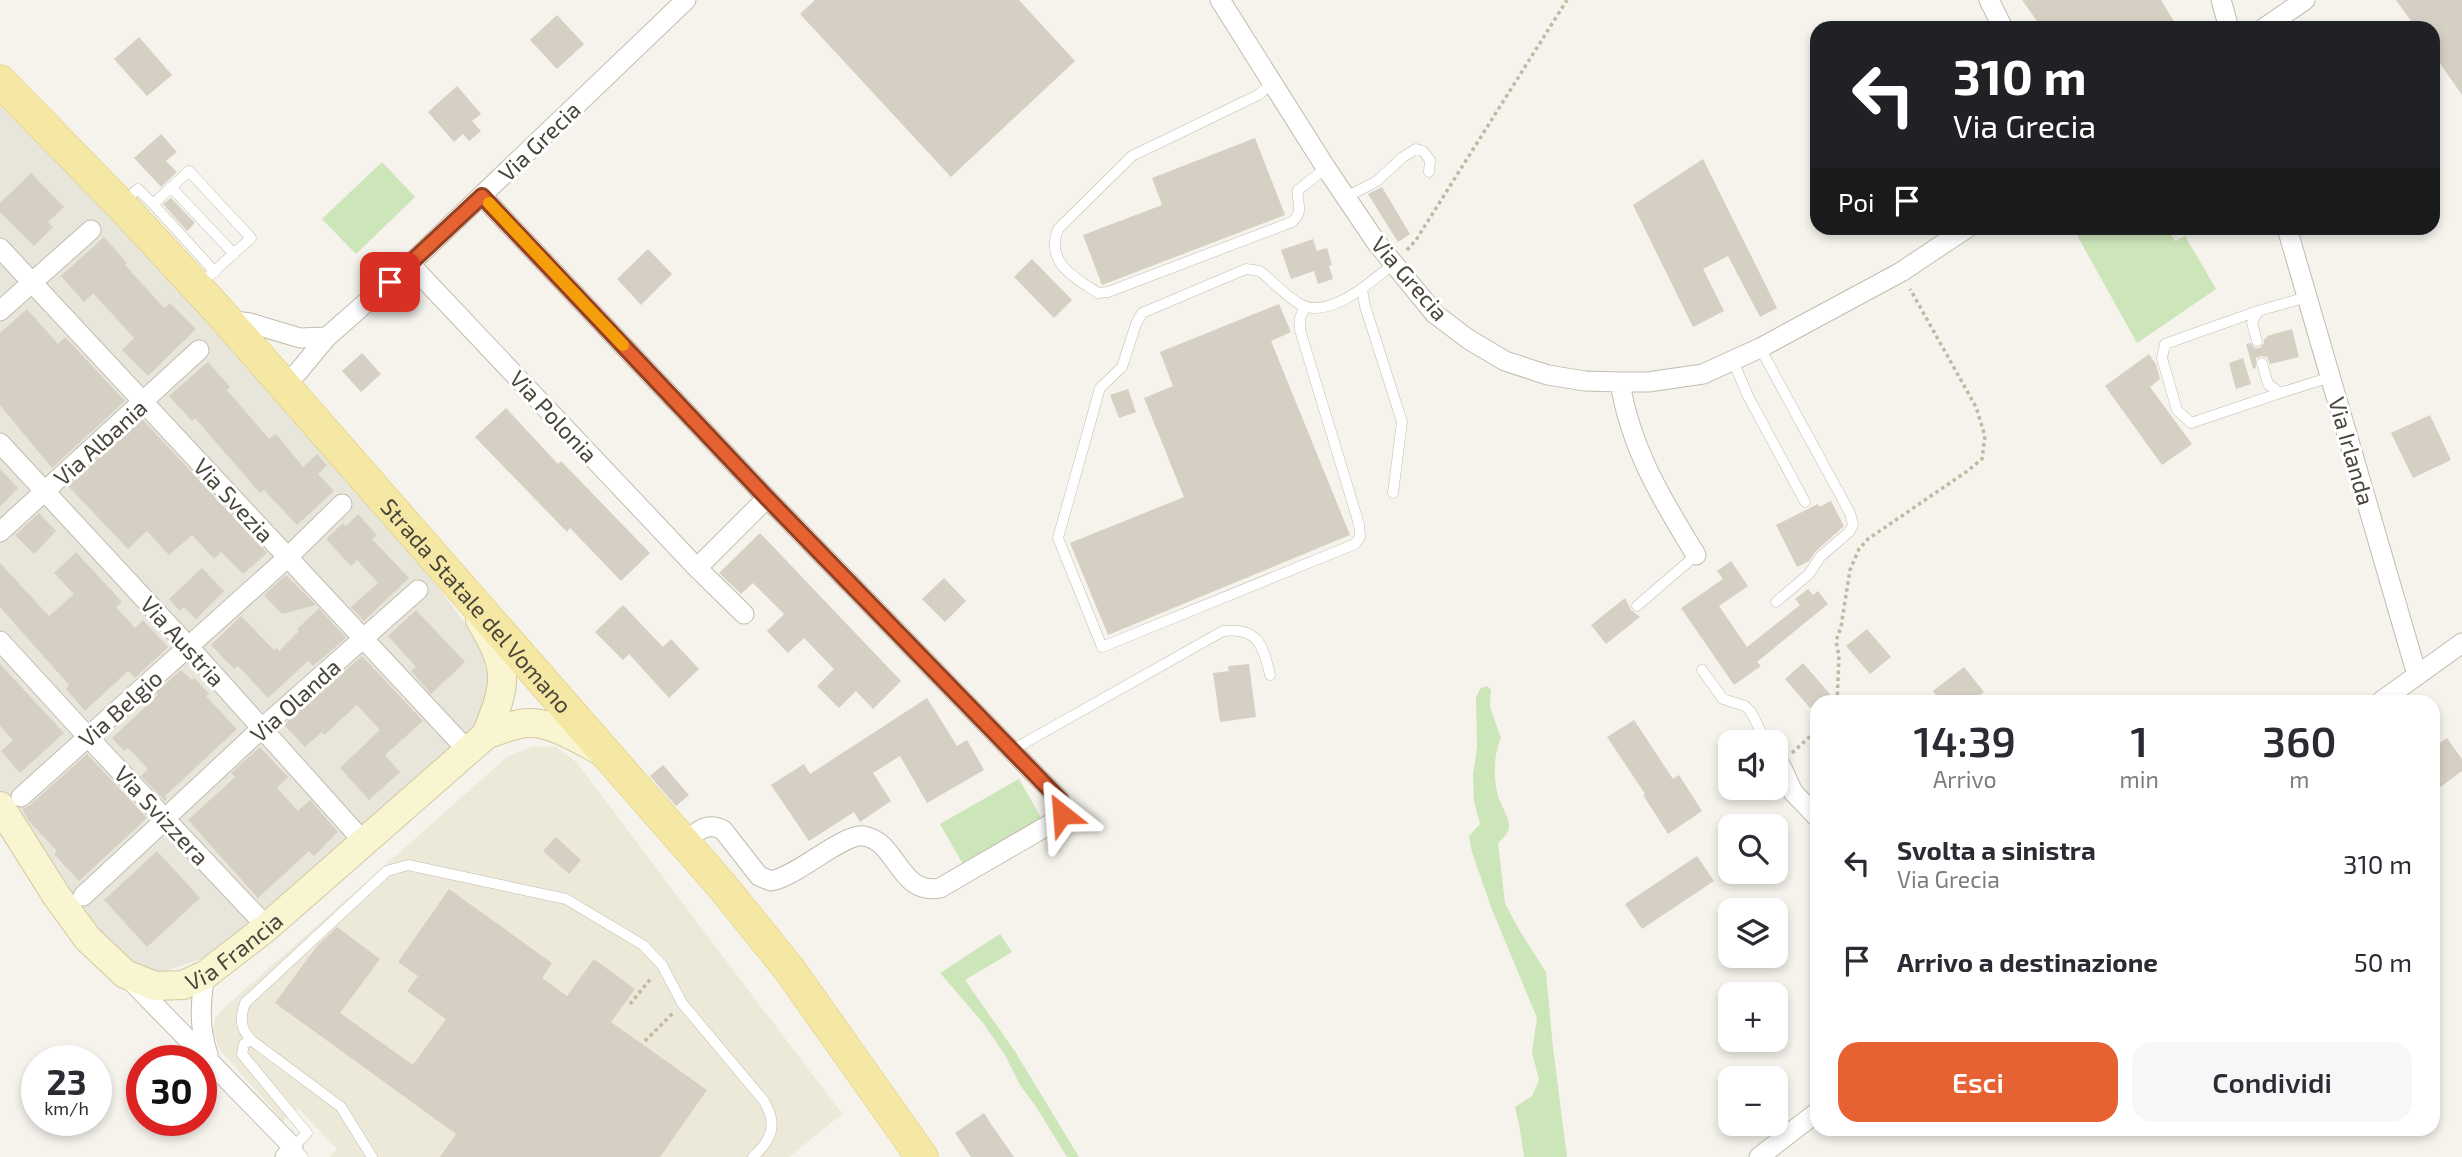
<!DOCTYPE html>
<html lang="it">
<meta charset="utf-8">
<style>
:root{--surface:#fff;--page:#f7f7f7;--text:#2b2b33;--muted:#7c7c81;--accent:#e66232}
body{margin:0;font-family:"Exo 2",sans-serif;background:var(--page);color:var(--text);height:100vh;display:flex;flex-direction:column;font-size:26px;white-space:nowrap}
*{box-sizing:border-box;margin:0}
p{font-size:23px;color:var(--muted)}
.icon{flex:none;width:38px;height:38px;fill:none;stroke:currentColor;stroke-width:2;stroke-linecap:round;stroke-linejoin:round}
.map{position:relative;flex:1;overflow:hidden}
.panel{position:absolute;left:1810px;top:695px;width:630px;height:441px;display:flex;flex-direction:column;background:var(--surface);border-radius:21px;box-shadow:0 4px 10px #0003}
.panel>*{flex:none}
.banner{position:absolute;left:1810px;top:21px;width:630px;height:214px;border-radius:21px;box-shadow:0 4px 10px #0003;background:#202124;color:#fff;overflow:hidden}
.controls{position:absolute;left:1718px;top:730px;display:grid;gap:14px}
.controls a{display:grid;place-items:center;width:70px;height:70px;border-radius:14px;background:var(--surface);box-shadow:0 4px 10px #0003;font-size:35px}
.speed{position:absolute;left:21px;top:1045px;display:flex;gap:14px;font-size:35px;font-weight:700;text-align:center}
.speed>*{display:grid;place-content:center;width:91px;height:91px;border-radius:50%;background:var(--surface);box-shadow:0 4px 10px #0003;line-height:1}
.speed small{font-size:18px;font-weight:400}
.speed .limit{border:10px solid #d22;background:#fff;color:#111}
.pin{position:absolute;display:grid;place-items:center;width:60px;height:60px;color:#fff;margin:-30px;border-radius:14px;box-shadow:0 4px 10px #0006}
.me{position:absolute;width:77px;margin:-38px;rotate:332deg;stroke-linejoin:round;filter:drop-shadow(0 0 5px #0008)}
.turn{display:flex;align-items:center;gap:24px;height:147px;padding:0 28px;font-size:32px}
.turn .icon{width:91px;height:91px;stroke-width:2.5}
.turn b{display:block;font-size:49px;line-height:60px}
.then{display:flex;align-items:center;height:66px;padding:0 28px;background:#0003;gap:14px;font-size:26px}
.eta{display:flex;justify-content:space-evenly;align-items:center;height:119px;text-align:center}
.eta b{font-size:42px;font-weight:600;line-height:49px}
.action{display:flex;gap:14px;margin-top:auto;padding:14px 28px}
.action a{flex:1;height:80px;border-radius:21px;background:var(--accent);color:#fff;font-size:28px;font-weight:600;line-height:80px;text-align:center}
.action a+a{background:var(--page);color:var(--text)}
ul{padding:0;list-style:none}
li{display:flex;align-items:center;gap:21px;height:98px;padding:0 28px}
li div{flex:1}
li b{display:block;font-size:26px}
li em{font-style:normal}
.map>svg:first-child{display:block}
.residential{fill:#e8e5db}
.education{fill:#ece9d8}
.green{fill:#cce5b9}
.building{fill:#d5d0c3}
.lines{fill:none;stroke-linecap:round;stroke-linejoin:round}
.service-casing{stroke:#c0bcaf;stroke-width:11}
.minor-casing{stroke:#c0bcaf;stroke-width:21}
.secondary-casing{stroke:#d0c9a0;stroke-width:30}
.primary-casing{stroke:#dac775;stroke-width:33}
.path{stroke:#c0b9a2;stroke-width:3.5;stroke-dasharray:3.5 3.5;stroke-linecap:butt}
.service{stroke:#fff;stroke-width:10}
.minor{stroke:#fff;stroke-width:19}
.secondary{stroke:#faf5d1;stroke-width:28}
.primary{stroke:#f5e8a5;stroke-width:32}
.route-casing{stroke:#964020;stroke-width:18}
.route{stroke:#e66232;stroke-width:12}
.slow{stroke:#f59e0b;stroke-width:12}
.labels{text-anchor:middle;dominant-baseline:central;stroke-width:6;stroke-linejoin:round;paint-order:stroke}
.street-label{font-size:23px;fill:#49453a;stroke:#fff}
</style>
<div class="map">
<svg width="2462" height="1157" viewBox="0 0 2462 1157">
<rect width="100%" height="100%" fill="#f5f3ec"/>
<!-- residential -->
<path class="residential" d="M0 105 90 196 275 392 433 581 485 649 492 699 480 726 338 852 207 957 121 986 0 823Z"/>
<!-- education -->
<path class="education" d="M533 746 557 747 577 763 842 1114 789 1157H330L337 1149 298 1108 283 1121 219 1049 213 1031 215 1019 224 1008 507 757Z"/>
<!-- green -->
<path class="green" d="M382 162 415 197 356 254 322 219Z
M2073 228H2167L2175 241 2185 236 2216 289 2137 343Z
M1487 686 1491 690 1490 707 1501 738C1493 756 1493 780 1499 799 1502 807 1508 816 1509 825 1509 834 1503 838 1498 843L1505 903 1518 928 1546 972 1553 1048 1567 1157H1524L1520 1129 1515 1107 1532 1096 1539 1080 1532 1052 1537 1018 1491 907 1472 852 1469 836 1480 824 1474 801 1473 775 1477 747 1476 697 1481 688Z
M1019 779 1043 821 964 866 940 824Z
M1000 934 1012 952 965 980 1016 1053 1079 1157H1067L1037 1108 1020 1085 1005 1055 983 1023 940 973Z"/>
<!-- building -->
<path class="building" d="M815 0H1019L1075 61 951 177 800 14Z
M2022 0H2161L2178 28H2042Z
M2396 0H2462V95L2432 52V28H2416Z
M557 15 584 44 557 69 530 40Z
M139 37 172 75 147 96 114 59Z
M457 86 481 114 472 121 481 131 469 141 463 134 454 142 428 112Z
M161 134 177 152 166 161 177 172 161 187 134 158Z
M1255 138 1285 215 1102 285 1083 235 1162 205 1152 178Z
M1703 159 1777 308 1760 317 1728 256 1703 269 1724 311 1693 327 1633 205Z
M31 173 64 207 48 222 53 227 34 246 0 212V203Z
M1382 187 1410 234 1398 242 1368 194Z
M171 198 195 223 187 231 163 204Z
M104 237 127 263 125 265 164 308 170 303 196 329 148 376 122 350 134 338 93 293 84 302 61 276Z
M1313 239 1317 251 1327 248 1332 265 1329 266 1333 279 1318 284 1314 271 1291 279 1281 250Z
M648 249 672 274 641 305 617 279Z
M1032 259 1072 300 1054 318 1014 277Z
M1279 304 1291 332 1271 341 1350 535 1108 635 1070 543 1184 497 1144 398 1173 386 1160 352Z
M27 309 58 344 65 337 125 401 52 468 0 405V333Z
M2292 329 2299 357 2270 364 2267 357 2261 356 2256 358V368L2253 369 2246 344 2250 343 2255 348H2260L2264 343V339L2267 338V336Z
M362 353 381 374 361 392 342 371Z
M2149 354 2156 364 2160 379 2150 387 2192 444 2162 465 2105 386Z
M2243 358 2251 384 2236 389 2229 363Z
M208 362 230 387 227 390 269 439 276 434 303 467 317 454 327 465 318 474 334 491 297 525 264 490 260 493 195 418 192 421 169 396Z
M1128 389 1136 412 1119 418 1110 395Z
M506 408 558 464 561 461 650 553 621 581 570 528 567 532 475 437Z
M2430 415 2451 460 2413 478 2391 433Z
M142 419 267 553 243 574 221 552 214 559 192 535 169 555 147 531 128 549 68 486Z
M0 469 18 488 0 507Z
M1831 501 1844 526 1815 552 1809 561 1797 567 1776 525 1818 504 1819 507Z
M39 513 56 531 34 554 15 535Z
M358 514 377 535 372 539 409 578 364 621 351 607 378 583 357 560 351 566 326 539 343 523 346 526Z
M760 533 901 681 873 709 856 691 839 708 817 686 834 669 804 638 788 653 767 631 784 614 753 583 741 594 719 573Z
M76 552 122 602 116 607 135 628 143 620 168 647 135 678 128 671 85 711 66 689 69 685 0 607V563L49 616 74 594 54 573Z
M1731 561 1748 586 1719 606 1747 647 1800 605 1795 599 1808 589 1813 595 1818 591 1828 604 1757 662 1761 666 1734 685 1681 608 1723 579 1717 571Z
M202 568 224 591 196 619 184 607 180 611 169 599Z
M286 575 316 605 282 614 264 595Z
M944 578 966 601 945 622 922 599Z
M1625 598 1631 610 1640 617 1606 644 1591 625Z
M623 605 663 647 671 639 699 669 669 698 629 654 623 660 595 632Z
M319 608 346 638 313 666 308 661 268 698 238 666 234 669 211 645 241 616 274 650 277 648 279 651 299 631 297 629Z
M416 610 465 662 431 694 411 671 416 667 388 636Z
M1867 629 1891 657 1870 674 1846 646Z
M362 656 423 721 385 755 400 772 369 800 340 768 380 730 357 705 324 735 322 732 305 747 284 725Z
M1803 663 1837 702H1816L1810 708 1785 679Z
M0 664 64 733 20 773 1 751 13 740 0 726Z
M1249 664 1256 717 1220 722 1213 673 1229 671 1228 666Z
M1964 667 1984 692 1972 702H1941L1933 691Z
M181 670 192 680 194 678 209 693 206 696 237 729 165 796 167 799 165 801 141 776 148 769 128 748 124 751 112 738 158 695 155 693Z
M927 698 957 746 967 740 984 770 927 803 900 756 873 773 891 801 860 822 854 812 809 841 771 785 804 764 810 774Z
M1634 720 1673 779 1679 775 1702 811 1668 834 1643 795 1645 794 1607 737Z
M2447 738 2462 759V771L2432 793V748Z
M260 747 288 777 277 788 298 811 310 800 338 832 314 856 309 851 258 898 188 820 235 777 231 773Z
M87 754 147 818 79 881 54 854 57 851 29 821 22 809 29 806Z
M663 765 689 795 676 806 650 776Z
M556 837 581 860 569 874 543 851Z
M157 851 200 898 147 947 104 900Z
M1697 856 1714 881 1642 929 1625 904Z
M449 889 552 963 542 978 567 996 594 959 635 989 611 1022 707 1090 660 1157H440L456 1134 275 1003 317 946 337 927 380 959 340 1013 413 1065 446 1019 407 991 418 976 398 962Z
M984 1113 991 1124 1014 1157H971L955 1133Z"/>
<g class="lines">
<defs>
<path id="service" d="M1272 84 1258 95 1132 156 1058 229C1045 263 1074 277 1098 293L1108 292 1292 222C1305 210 1296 204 1298 190L1326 168
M171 187 234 254
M1346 197 1377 181 1403 157 1416 149 1423 151 1430 160 1429 172
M123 202 138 189 153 204
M200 284 251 238 189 171 153 204 215 272
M1362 289 1365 306 1402 422 1393 493
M1305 306 1300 318V330L1359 524 1360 537 1355 544 1102 647 1058 538 1100 388 1122 367 1136 324 1142 313 1246 269 1260 271C1272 281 1284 294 1298 303 1327 322 1371 282 1393 264
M2258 311 2165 344 2162 358 2177 410 2191 423 2280 393
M2257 341 2252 323 2258 311 2307 297
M1760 348 1850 513 1853 525 1849 532 1820 557 1809 574 1776 602
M1733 361 1748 396 1805 502
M2262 363 2268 384 2280 393 2331 377
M1637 606 1696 555
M1702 670 1723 699 1745 706 1751 712 1766 742
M1012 750 1223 631C1257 627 1263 644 1270 675
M251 1040C240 1028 240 1018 245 1003L387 871 408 865 566 899 643 945 662 965 682 1003 764 1101C778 1125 772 1139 753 1157
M303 1157 293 1147 307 1133 242 1054 244 1044 251 1040 341 1107 372 1157"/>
<path id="minor" d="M1220 0 1326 168 1376 242 1435 314 1468 339 1505 361 1548 375 1585 381 1620 382H1648L1703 374 1760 348 1901 272 1967 228
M1989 0 2003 28
M2221 0 2229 28
M2264 28 2305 0
M482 196 767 498 1060 800 1062 814 1052 823 940 888C899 896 898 842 864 836 843 833 798 876 771 881L759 876 723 830C707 821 697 832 684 842
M2287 228 2417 675
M0 248 468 751
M410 264 697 568 767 498
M0 311 91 230
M227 320 250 323 300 338 327 337
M1620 382C1630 447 1662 500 1696 555
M284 384 298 372 327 337 410 264 686 0
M0 443 188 646 363 841
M0 532 199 350
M697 568 744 614
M0 641 88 737 267 927
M2380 702 2462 643
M1781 766 1793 792 1816 816
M21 797 287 558 342 504
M173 811 262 728 418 590
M83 896 166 819
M205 975C200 1004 199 1027 208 1055
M131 981 293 1147 285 1157
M1759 1157 1816 1113"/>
<g id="secondary">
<path d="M480 620C510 670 507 683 486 735"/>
<path id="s1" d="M0 806 56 895 87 938 125 974 155 986 183 985 205 975 267 927 486 735C500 730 515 723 530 723 555 723 581 741 603 752"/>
</g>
<g id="primary">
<path id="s2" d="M0 81 121 205 218 310 722 886 789 969 922 1157"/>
</g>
</defs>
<!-- service casing -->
<use href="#service" class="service-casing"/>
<!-- minor casing -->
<use href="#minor" class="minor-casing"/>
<!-- secondary casing -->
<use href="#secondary" class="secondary-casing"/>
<!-- primary casing -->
<use href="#primary" class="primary-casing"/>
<!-- path -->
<path class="path" d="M1407 250 1416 240 1567 0
M1837 702 1839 656 1836 641 1841 627 1850 570 1859 549 1868 539 1966 472 1982 459 1985 436 1976 407 1910 289
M1792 753 1816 731
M630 1004 652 977
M645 1041 674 1012"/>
<!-- service -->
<use href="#service" class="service"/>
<!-- minor -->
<use href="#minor" class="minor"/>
<!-- secondary -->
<use href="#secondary" class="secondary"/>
<!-- primary -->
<use href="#primary" class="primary"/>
</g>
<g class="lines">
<defs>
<path id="route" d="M390 282 482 196 767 498 1060 800 1062 814"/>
</defs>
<!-- route casing -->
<use href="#route" class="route-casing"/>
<!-- route -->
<use href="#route" class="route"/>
<!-- slow -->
<path class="slow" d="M489 203 623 345"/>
</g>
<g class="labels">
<!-- street labels -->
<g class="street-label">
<text transform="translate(539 141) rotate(-44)">Via Grecia</text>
<text transform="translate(1410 278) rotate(49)">Via Grecia</text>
<text transform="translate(554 416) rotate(47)">Via Polonia</text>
<text transform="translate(100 442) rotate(-42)">Via Albania</text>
<text transform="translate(2352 451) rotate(74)">Via Irlanda</text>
<text transform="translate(234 500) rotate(47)">Via Svezia</text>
<text stroke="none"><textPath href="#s2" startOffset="709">Strada Statale del Vomano</textPath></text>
<text transform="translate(183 641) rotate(48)">Via Austria</text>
<text transform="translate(295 700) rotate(-42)">Via Olanda</text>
<text transform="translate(120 708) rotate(-42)">Via Belgio</text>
<text transform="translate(162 815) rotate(47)">Via Svizzera</text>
<text stroke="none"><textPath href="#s1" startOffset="332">Via Francia</textPath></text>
</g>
</g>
</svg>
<div class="controls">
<a><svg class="icon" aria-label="sound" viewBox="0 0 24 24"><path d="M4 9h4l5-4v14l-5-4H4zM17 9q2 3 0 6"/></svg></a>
<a><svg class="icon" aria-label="search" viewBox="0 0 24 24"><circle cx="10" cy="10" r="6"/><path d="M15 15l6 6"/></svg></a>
<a><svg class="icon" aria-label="layers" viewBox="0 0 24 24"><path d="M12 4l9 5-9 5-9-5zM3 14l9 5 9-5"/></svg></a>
<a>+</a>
<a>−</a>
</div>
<div class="speed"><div>23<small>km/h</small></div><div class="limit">30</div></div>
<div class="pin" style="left:390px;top:282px;background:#d93025"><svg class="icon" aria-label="arrive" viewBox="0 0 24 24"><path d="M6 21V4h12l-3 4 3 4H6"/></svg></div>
<svg class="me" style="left:1062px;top:814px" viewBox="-20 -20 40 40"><path d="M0-17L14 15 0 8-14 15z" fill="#e66232" stroke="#fff" stroke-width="4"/></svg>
<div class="banner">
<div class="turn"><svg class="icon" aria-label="left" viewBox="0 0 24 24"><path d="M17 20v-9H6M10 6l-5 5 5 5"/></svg><div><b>310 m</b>Via Grecia</div></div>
<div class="then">Poi<svg class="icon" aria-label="arrive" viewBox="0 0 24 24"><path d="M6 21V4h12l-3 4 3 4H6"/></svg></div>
</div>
<section class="panel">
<div class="eta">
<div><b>14:39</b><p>Arrivo</p></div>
<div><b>1</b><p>min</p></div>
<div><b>360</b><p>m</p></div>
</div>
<ul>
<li><svg class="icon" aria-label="left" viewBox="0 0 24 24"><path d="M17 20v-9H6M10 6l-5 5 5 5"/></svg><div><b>Svolta a sinistra</b><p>Via Grecia</p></div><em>310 m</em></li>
<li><svg class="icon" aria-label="arrive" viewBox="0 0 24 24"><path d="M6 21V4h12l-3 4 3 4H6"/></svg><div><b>Arrivo a destinazione</b></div><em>50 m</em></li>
</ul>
<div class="action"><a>Esci</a><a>Condividi</a></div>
</section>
</div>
